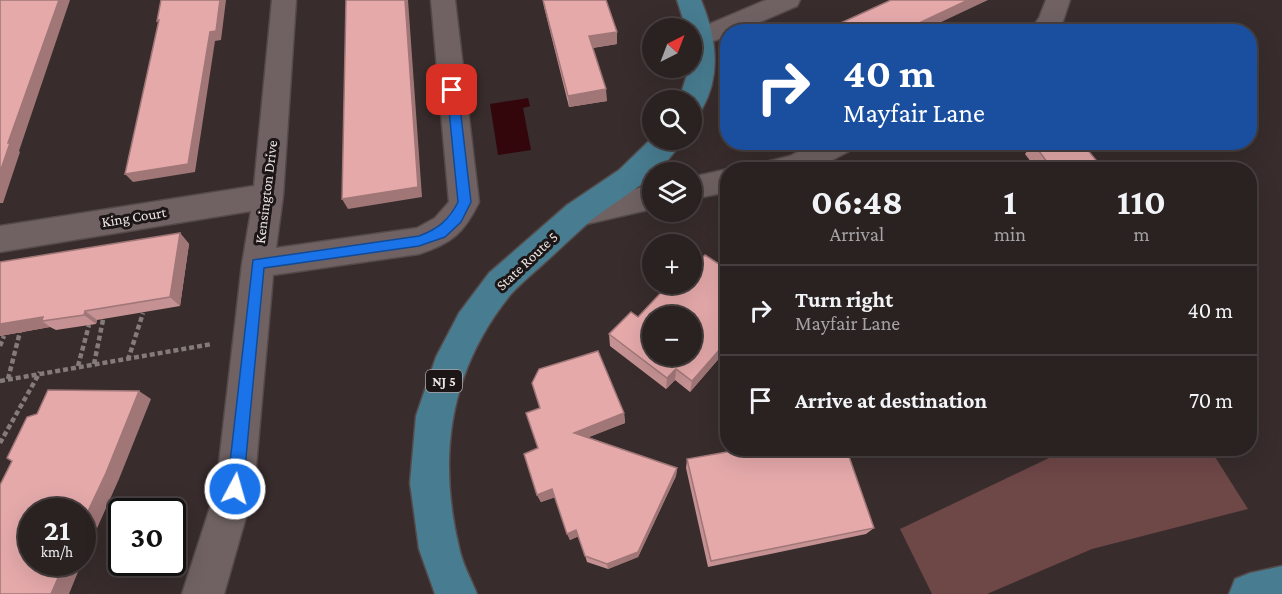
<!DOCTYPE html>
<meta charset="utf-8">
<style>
:root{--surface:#2a2121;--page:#32292a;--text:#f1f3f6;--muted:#a5a3a5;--line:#463e3f}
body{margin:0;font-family:"Crimson Pro",serif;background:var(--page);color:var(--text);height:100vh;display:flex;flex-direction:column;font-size:22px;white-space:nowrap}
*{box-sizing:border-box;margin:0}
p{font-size:20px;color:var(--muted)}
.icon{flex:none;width:33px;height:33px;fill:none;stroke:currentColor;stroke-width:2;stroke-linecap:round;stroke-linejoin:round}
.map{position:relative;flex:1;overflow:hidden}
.side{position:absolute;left:720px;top:162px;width:537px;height:294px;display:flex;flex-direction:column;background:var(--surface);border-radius:24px;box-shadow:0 6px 24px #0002,0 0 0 2px var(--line)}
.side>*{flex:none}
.guide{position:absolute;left:720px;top:24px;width:537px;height:126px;border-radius:24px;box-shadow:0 6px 24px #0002,0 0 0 2px var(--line);background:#1a4fa0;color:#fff;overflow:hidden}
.needle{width:39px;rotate:42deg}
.tools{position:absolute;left:642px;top:18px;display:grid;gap:12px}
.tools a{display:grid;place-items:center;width:60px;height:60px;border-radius:50%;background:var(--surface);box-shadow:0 6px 24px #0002,0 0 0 2px var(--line);font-size:30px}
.speed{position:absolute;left:18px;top:498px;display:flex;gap:12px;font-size:30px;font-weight:700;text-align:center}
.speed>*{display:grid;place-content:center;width:78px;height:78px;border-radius:50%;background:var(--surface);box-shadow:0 6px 24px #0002,0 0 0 2px var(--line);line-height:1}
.speed small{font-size:15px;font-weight:400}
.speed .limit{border:3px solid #111;border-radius:9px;background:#fff;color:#111}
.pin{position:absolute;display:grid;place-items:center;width:51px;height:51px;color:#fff;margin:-26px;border-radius:12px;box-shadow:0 3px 9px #0006}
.me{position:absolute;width:66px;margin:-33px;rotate:6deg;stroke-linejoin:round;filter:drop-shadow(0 0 4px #0008)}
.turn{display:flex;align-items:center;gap:21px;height:126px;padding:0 24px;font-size:27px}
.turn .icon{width:78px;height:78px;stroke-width:2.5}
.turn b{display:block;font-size:42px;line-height:51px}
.eta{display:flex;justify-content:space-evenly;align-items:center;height:102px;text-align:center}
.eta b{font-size:36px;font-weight:700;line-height:42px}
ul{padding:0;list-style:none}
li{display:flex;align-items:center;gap:18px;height:90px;padding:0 24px;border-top:2px solid var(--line)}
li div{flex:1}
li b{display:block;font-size:22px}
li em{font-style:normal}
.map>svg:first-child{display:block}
.green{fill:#6e4747}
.water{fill:#32060b}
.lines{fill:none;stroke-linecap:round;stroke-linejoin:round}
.minor-casing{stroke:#554a4a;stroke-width:3}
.primary-casing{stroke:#554a4a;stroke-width:3}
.path{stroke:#867b7b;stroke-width:4.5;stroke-dasharray:5 3;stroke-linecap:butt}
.minor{fill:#706262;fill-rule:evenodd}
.primary{fill:#487c90;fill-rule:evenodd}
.wall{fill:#c59192}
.shaded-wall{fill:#a07677}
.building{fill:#e5a9aa;stroke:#a07677;stroke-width:1.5;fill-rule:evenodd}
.route{fill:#1a73e8;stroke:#114b97;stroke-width:1.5}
.labels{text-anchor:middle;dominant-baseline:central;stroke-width:6;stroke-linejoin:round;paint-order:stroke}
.shield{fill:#1c1616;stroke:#afa7a7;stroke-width:1.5}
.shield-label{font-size:14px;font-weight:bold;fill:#eee5e5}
.street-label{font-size:15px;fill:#eee5e5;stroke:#1c1616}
</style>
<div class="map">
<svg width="1282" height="594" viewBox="0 0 1282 594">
<rect width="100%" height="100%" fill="#382c2c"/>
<!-- green -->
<path class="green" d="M1068 449H1210L1248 509 1092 549 987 594H932L900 529Z"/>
<!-- water -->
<path class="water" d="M528 98 530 106 523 108 531 150 498 155 490 104Z"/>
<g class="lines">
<defs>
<path id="minor" d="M272 0H296L283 196 276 248 417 228 435 218 449 202 431 0H455L479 202C464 233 452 243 419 254L273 275 254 489 224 594H182L216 489 242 264 251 211 0 252V226L254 186Z
M766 0H800L797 6 737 32H728V36L702 45 692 41 693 31Z
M1046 0H1070L1063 21 1055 32H1029L1039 18Z
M817 142H857L853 149 814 170H762L766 162 790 156Z
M728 169 731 170H728V192L692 199V177Z
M652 185V209L578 226 567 223 563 214 567 205 578 202Z"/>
<path id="primary" d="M677 0H701C716 36 722 74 702 109L692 112V100H679L689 68H692V28H686Z
M652 138 682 140C661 178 621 196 588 223 572 237 557 252 541 266 531 275 520 284 511 294 450 369 437 455 459 547 462 563 471 579 477 594H435L419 549 410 483 416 416 436 357 459 313 489 273 567 205 619 170Z
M1282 566V594H1229L1235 579 1250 573Z"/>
</defs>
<!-- minor casing -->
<use href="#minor" class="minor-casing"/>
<!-- primary casing -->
<use href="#primary" class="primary-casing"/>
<!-- path -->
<path class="path" d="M0 346 4 336
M128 360 143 313
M94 364 104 315
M78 366 89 325
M8 379 21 328
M0 381 212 344
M0 443 40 372"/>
<!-- minor -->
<use href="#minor" class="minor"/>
<!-- primary -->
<use href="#primary" class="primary"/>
</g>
<!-- wall -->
<path class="wall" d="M543 0H606L617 32V44L593 48 607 101 569 107 544 7Z
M1033 143 1101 166 1098 170H1037L1025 154Z
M180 233 189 244 180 306 97 320 96 324 56 330 50 327 0 336V262Z
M728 270V348L690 392 675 380 666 389 610 346 609 334 638 317 675 285Z
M624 413 625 423 588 437 677 468 676 476 638 557 608 569 587 562 579 536 570 540 555 497 541 502 537 495 524 454Z
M687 459 874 528 866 534 708 567 686 468Z"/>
<!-- shaded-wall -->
<path class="shaded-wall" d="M59 0H70L19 151 20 152 3 203H0V172L8 143Z
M220 0H226L221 40 215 41 195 172 133 182 125 174Z
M405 0H408L422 197 348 209 342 199Z
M968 0H988L920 32H900Z
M617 32V44L590 48 589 36Z
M606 89 607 101 569 107 568 96Z
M180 233 189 244 180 306 170 297Z
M85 311 97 320 96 324 84 315Z
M43 317 42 321 50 327 0 336V324Z
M728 340V348L690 392 692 381Z
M676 369 675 380 666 389 667 378Z
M139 391 151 399 119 479 82 562V524Z
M624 413 625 423 577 442 574 433Z
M677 468 676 476 638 557 608 569 607 564Z
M552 489 556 497 541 502 537 495Z
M576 530 579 536 570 540 567 534Z
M65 562H82L69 594H51Z"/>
<!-- building -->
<path class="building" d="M0 0H59L8 143H10L0 172Z
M161 0H220L216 31 210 32 188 164 125 174 159 20 157 21Z
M346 0H405L418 187 342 199Z
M543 0H606L617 32 589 36 606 89 568 96Z
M891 0H968L900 32H821Z
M1081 142 1101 166 1088 170H1053L1033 143Z
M180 233 170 297 85 311 84 315 42 321 43 317 0 324V262Z
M705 255 728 270V340L692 381 676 369 667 378 609 334 631 312 638 317 669 284H673L675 285 677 284H692V268ZM652 316H692V356H652Z
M598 351 624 413 574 433 677 468 638 552 607 564 585 556 576 530 567 534 552 489 537 495 524 454 538 448 526 413 540 408 532 383 539 369Z
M48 390 139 391 106 473 82 524V512H32V562H65L51 594H0V485L12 461 7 458 27 417 37 414Z
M749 448H846L874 528 711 561 687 459Z"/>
<!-- route -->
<path class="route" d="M452 86 458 90 471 202 461 222 445 237 419 246 264 268 243 489 241 494 235 497 230 494 227 489 253 260 419 236C438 229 449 220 458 202L447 90Z"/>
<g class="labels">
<!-- shield labels -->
<rect class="shield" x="426" y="370" width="36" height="22" rx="4.5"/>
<g class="shield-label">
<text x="444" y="381">NJ 5</text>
</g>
<!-- street labels -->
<g class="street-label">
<text transform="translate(266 192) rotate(-83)">Kensington Drive</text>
<text transform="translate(134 217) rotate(-9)">King Court</text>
<text transform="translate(527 261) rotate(-43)">State Route 5</text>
</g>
</g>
</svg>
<div class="tools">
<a><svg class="needle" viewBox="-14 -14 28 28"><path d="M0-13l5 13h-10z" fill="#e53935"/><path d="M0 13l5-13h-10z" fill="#a5a3a5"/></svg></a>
<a><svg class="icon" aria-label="search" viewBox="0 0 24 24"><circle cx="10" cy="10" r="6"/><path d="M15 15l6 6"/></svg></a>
<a><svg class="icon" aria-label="layers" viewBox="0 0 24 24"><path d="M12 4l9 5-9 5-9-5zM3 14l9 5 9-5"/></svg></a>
<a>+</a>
<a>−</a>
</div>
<div class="speed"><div>21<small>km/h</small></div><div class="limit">30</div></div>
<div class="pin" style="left:452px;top:90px;background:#d93025"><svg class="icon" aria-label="arrive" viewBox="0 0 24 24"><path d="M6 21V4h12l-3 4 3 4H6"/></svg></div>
<svg class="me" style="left:235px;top:489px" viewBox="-20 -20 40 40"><circle r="17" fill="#1a73e8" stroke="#fff" stroke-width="3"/><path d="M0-11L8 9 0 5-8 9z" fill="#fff"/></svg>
<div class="guide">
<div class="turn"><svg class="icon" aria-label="right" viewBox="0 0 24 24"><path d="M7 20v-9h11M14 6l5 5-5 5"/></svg><div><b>40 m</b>Mayfair Lane</div></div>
</div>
<section class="side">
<div class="eta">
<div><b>06:48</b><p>Arrival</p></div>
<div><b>1</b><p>min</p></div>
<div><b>110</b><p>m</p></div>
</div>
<ul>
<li><svg class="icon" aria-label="right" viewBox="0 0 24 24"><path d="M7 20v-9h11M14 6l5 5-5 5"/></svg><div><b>Turn right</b><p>Mayfair Lane</p></div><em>40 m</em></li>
<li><svg class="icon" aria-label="arrive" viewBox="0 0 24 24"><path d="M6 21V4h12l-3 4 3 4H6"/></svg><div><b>Arrive at destination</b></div><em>70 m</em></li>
</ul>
</section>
</div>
